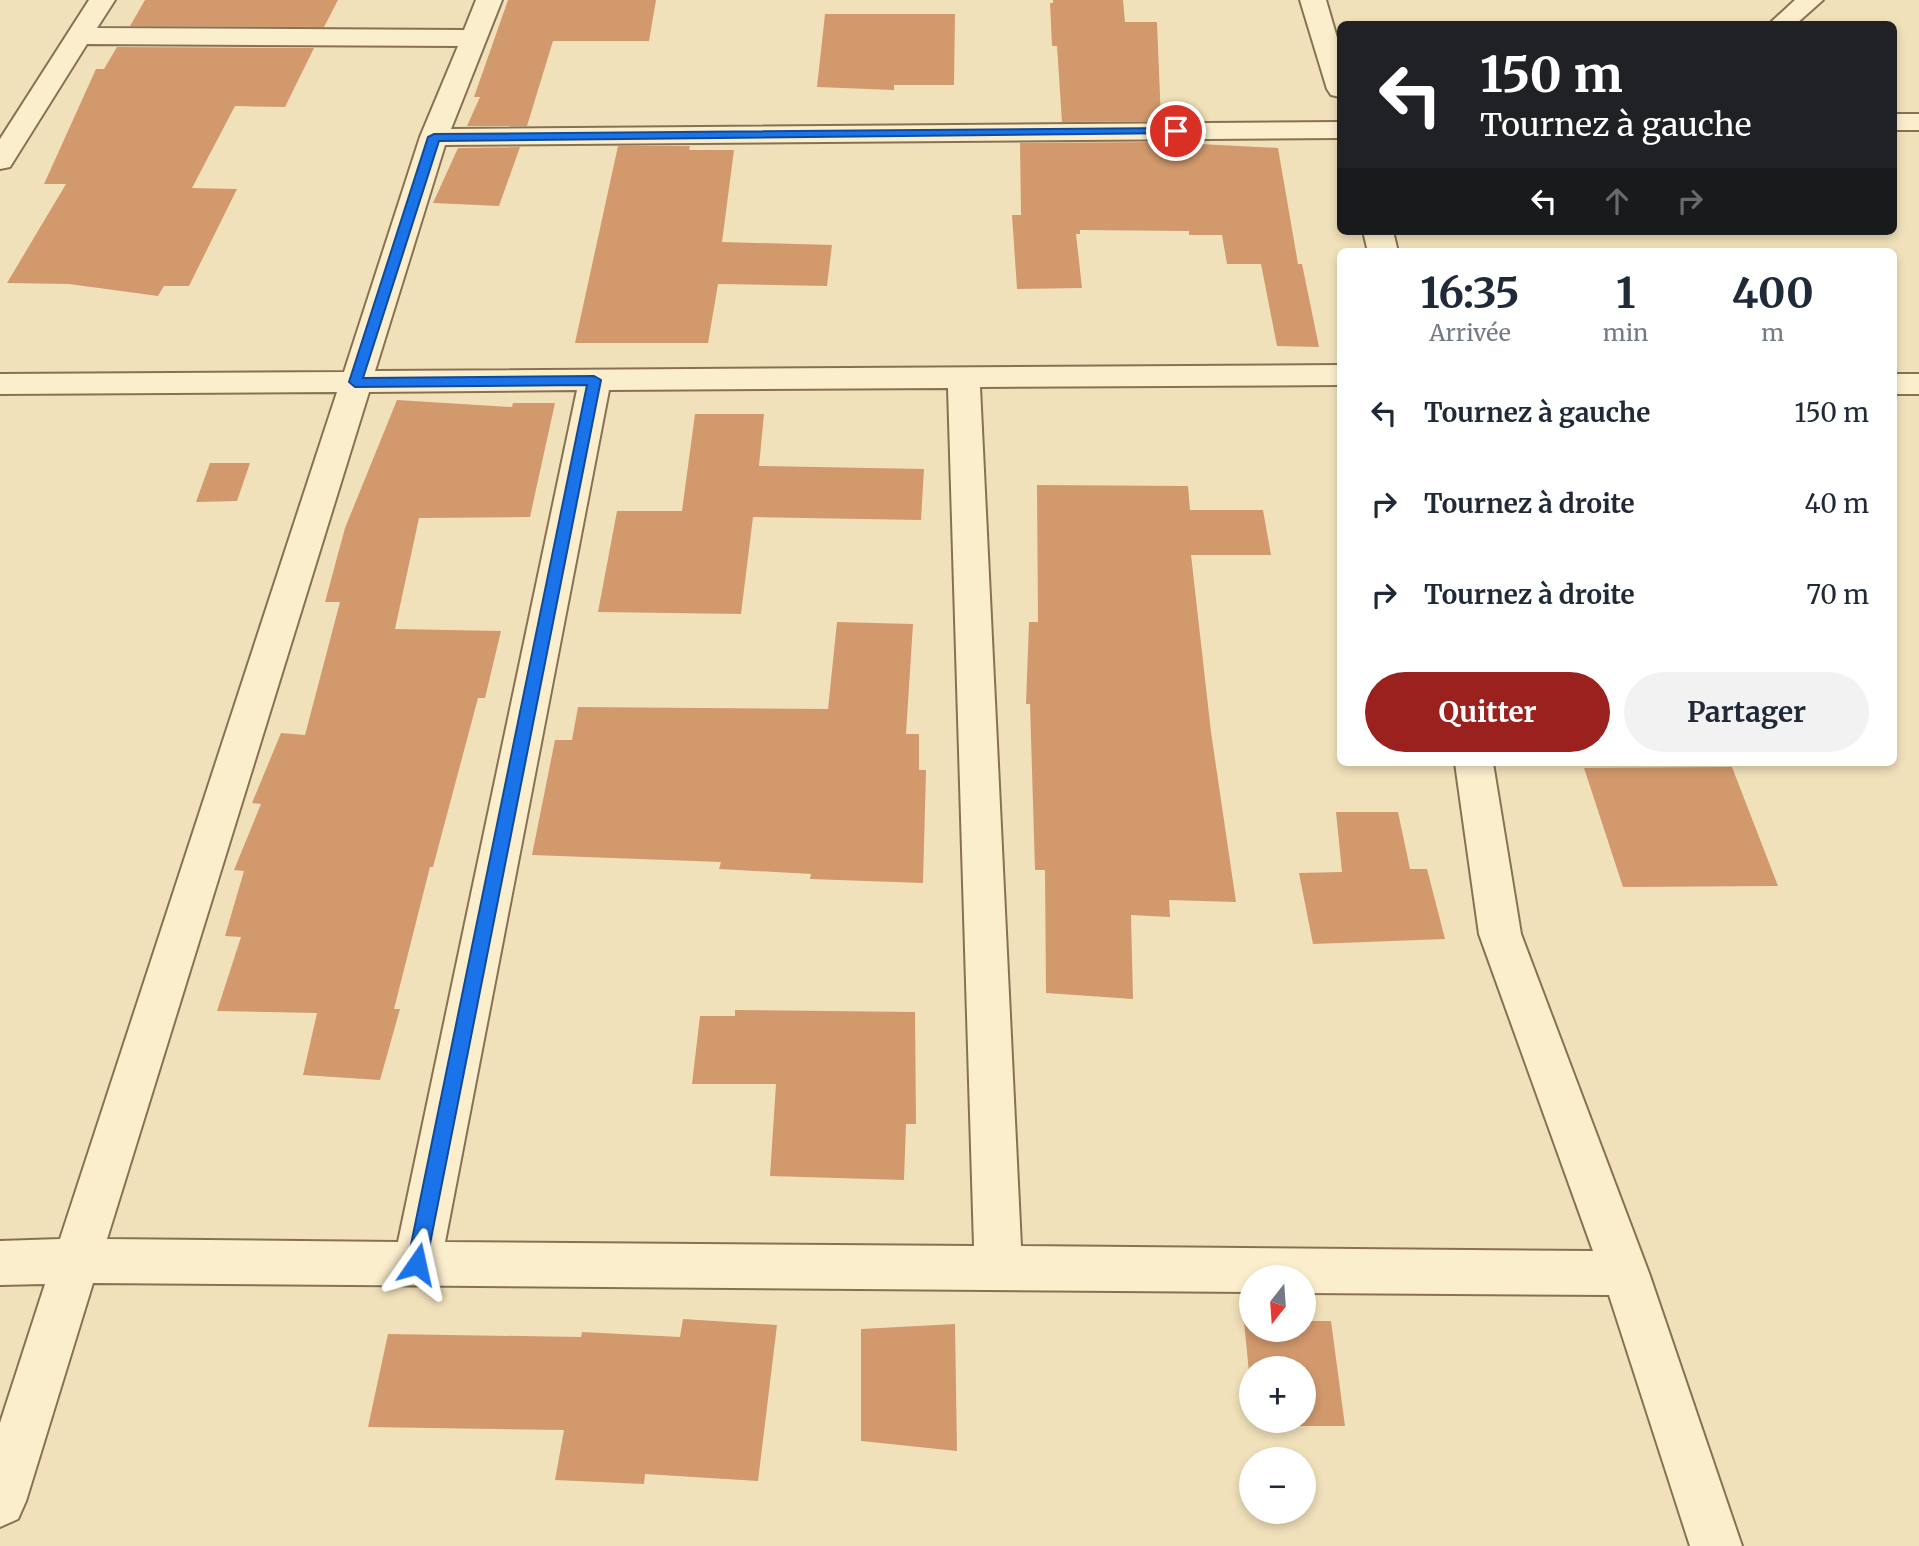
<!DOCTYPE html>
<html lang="fr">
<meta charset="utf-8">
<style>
:root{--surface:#fff;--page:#f2f2f3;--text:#1f2937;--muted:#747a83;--accent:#9b211f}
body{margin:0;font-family:Merriweather,serif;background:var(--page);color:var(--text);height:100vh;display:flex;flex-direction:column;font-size:26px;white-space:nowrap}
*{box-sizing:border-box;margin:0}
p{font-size:23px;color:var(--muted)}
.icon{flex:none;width:38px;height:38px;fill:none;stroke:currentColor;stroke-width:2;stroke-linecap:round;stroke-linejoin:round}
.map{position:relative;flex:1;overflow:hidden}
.panel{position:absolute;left:1337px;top:248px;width:560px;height:518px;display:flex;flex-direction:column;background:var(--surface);border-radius:10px;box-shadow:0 4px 10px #0003}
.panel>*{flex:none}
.top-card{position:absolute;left:1337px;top:21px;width:560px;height:214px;border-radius:10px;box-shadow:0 4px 10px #0003;background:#202124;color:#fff;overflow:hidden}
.needle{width:46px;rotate:197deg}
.controls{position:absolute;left:1239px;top:1265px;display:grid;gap:14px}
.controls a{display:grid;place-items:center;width:77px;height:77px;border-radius:50%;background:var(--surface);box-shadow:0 4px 10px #0003;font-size:35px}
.pin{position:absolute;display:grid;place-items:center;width:60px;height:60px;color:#fff;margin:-30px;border:4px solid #fff;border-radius:50%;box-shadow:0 2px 7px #0007}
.me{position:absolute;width:77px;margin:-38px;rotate:11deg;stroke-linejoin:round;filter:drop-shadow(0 0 5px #0008)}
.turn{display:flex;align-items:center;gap:24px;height:147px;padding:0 28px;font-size:32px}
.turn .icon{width:91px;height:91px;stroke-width:2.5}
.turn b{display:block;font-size:49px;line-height:60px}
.lanes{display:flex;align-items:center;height:66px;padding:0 28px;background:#0003;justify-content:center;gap:35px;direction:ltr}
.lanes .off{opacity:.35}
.eta{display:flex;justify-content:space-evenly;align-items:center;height:119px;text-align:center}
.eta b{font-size:42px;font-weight:700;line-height:49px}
.primary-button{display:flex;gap:14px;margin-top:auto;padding:14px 28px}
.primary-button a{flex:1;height:80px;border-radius:42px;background:var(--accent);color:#fff;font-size:28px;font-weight:700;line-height:80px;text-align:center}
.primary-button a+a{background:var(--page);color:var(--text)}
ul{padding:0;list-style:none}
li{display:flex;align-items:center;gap:21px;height:91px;padding:0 28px}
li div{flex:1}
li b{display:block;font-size:26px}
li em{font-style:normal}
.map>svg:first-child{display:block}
.building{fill:#d2996d}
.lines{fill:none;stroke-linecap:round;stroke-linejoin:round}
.minor-casing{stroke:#887153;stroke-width:4}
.minor{fill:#fbeecd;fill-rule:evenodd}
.route{fill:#1a73e8;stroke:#114b97;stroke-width:2}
</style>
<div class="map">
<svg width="1919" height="1546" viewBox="0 0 1919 1546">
<rect width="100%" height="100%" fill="#f1e1ba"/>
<!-- building -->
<path class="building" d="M145 0H338L324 27 130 26Z
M508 0H656L649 41H553L527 126H467L480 97H474Z
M1053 0H1123L1125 22H1157L1161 121 1062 122 1057 46H1052L1050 3H1053Z
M825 14H955L954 85H894V90L817 87Z
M117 47 314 48 285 107 235 106 192 188 237 189 189 286H164L158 296 69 284 7 283 66 184H44L96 69H104Z
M1162 142 1278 148 1298 264H1227L1222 235H1189V231L1080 230V234H1076L1082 288 1017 289 1012 215H1021L1020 143Z
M618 146H690L689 150H734L722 242 832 245 827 286 718 284 708 343H575Z
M520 147 499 206 433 203 458 148Z
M1261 264H1302L1319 347 1277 346Z
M397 400 512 407 513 403H555L530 517 419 518 395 629 501 631 485 698H478L433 867H430L394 1009H400L380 1080 303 1075 317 1013 217 1011 241 937 225 936 244 871 234 870 261 804 252 803 281 733 305 735 340 602H325L345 528Z
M695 414H764L759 466 924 469 921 520 753 517 741 614 598 612 617 511H682Z
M210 463H250L237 501 196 502Z
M1037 485 1188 486 1190 510H1263L1271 555H1191L1211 732 1236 902 1169 900 1170 917 1131 915 1133 999 1046 993 1045 870H1035L1030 704H1026L1029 622H1038Z
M837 622 913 624 906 734H919V770H926L923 883 810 879 811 874 719 869 721 862 532 855 555 740H572L578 707 828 709Z
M1732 767 1778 886 1623 887 1584 768Z
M1336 812H1398L1410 869H1427L1445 939 1313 944 1299 873 1342 872Z
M735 1010 915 1012 916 1124H906L904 1180 770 1176 776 1084H692L700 1016H735Z
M683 1319 777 1325 758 1481 645 1474 644 1484 555 1480 564 1430 368 1427 388 1334 581 1337 582 1332 680 1337Z
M1244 1321H1251V1330H1304V1321H1331L1345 1426H1255L1254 1421H1304V1368H1251V1393Z
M955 1324 957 1451 861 1441V1329Z"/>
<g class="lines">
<defs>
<path id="minor" d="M89 0H115L97 28 464 30 476 0H502L451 129 1340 122V138L445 145 375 371 1340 365V385L980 387 1021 1246 1593 1251 1479 934 1455 763H1493L1521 934 1649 1273 1742 1546H1690L1609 1295 1304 1293V1278H1251V1292L93 1283 26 1501 18 1519 0 1527V1423L45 1284 0 1285V1241L60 1239 337 392 0 394V374L344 372 420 137 458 46 87 44 10 167 0 169V139ZM948 388 974 1246 445 1242 609 390ZM577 390 398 1242 107 1239 369 392Z
M1300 0H1326L1340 48V97L1331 95 1327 89Z
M1795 0H1823L1796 24H1769Z
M1894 114H1919V130H1894Z
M1363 231H1393L1398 252H1368Z
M1894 374H1919V394H1894Z"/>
</defs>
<!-- minor casing -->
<use href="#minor" class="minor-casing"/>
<!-- minor -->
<use href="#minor" class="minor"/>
</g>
<!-- route -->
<path class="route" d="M1176 128 1181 131 1180 133 439 141 363 378 594 376 601 380 426 1264 424 1270 417 1273 410 1270 407 1264 587 385 355 387 349 382 428 137 434 134Z"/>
</svg>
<div class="controls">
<a><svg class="needle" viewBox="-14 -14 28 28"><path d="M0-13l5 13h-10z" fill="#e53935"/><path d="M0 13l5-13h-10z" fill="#747a83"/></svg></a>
<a>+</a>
<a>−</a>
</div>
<div class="pin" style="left:1176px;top:131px;background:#d93025"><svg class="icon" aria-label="arrive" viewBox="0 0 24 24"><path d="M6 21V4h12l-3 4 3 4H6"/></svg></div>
<svg class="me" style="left:417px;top:1264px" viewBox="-20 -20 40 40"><path d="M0-17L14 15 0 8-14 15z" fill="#1a73e8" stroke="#fff" stroke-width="4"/></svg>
<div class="top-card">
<div class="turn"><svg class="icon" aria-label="left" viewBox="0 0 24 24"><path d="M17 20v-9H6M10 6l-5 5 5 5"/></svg><div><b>150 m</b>Tournez à gauche</div></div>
<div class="lanes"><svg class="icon" aria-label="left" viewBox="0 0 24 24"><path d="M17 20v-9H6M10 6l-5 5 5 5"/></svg><svg class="icon off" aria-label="ahead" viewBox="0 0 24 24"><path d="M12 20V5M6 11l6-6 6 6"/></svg><svg class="icon off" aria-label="right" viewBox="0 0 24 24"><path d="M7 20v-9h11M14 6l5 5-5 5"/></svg></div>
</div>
<section class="panel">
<div class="eta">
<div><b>16:35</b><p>Arrivée</p></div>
<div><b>1</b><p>min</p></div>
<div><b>400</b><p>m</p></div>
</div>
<ul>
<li><svg class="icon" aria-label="left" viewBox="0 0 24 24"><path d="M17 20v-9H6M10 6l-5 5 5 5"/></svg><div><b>Tournez à gauche</b></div><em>150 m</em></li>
<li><svg class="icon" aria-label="right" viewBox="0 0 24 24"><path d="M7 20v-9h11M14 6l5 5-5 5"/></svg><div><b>Tournez à droite</b></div><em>40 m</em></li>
<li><svg class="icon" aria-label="right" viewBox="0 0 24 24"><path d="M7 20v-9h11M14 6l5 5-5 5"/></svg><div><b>Tournez à droite</b></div><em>70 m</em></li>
</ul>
<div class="primary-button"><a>Quitter</a><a>Partager</a></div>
</section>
</div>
